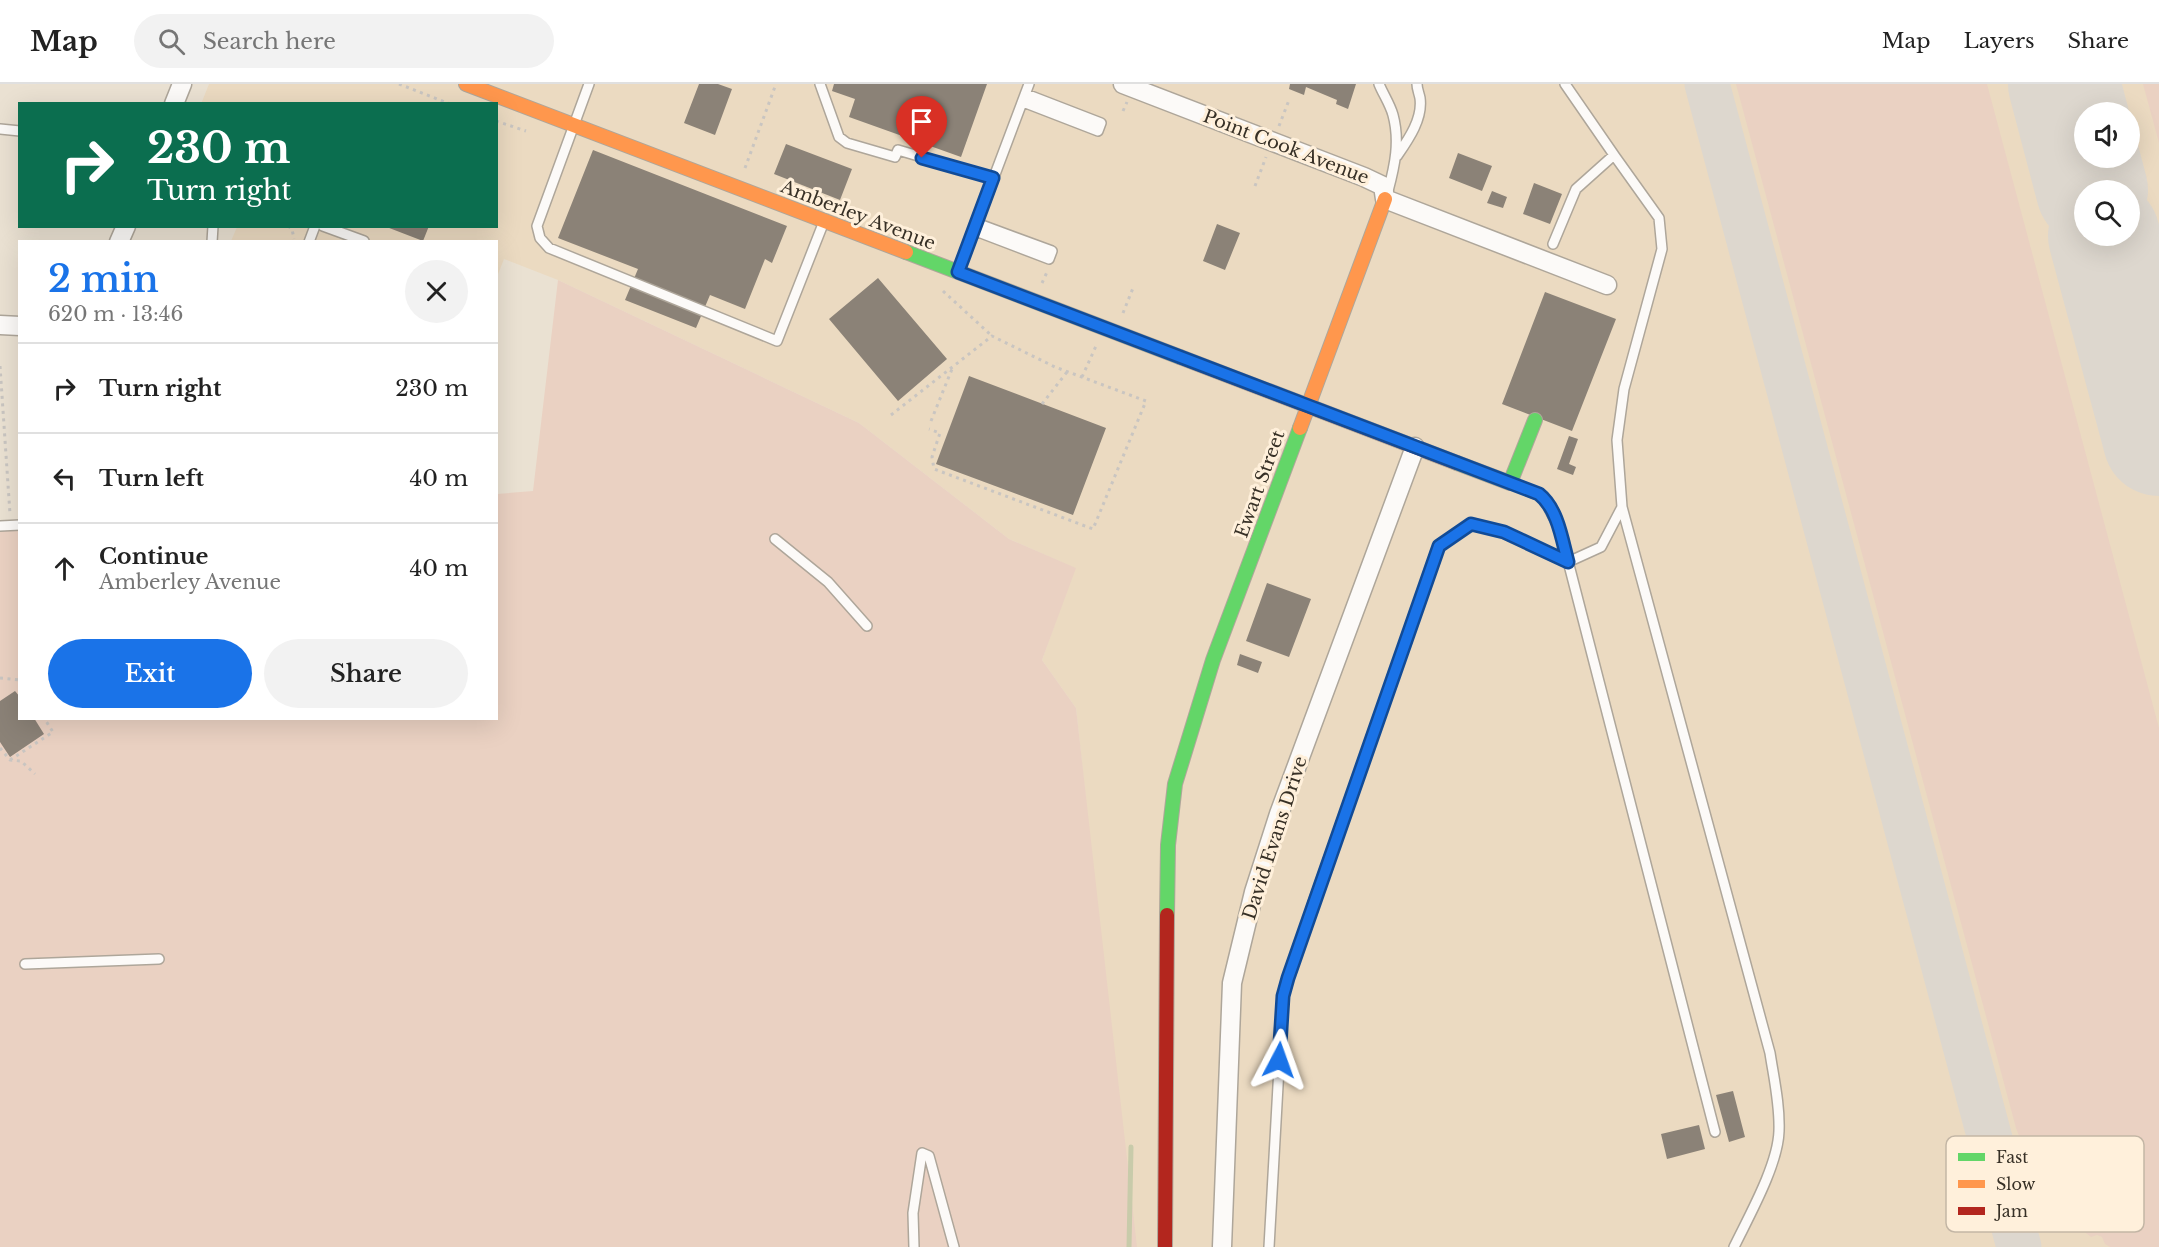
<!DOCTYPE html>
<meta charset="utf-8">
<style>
:root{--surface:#fff;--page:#f2f2f2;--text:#222;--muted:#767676;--line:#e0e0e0;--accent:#1a73e8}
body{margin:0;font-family:"Libre Baskerville",serif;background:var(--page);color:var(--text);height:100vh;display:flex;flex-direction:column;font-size:22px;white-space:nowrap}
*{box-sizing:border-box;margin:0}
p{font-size:20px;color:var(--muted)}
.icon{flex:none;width:33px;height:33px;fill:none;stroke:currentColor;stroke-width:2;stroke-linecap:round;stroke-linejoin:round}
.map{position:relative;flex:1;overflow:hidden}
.details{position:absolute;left:18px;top:156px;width:480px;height:480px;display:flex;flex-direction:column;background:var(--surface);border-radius:0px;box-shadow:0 6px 24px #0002}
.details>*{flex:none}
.top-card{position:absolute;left:18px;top:18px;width:480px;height:126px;border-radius:0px;box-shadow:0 6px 24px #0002;background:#0b6e4f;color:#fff;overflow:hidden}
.fabs{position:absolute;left:2074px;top:18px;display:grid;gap:12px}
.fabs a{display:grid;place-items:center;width:66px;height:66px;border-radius:50%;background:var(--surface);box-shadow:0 6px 24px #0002;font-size:30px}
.pin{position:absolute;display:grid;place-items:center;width:51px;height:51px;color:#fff;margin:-62px -26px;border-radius:50% 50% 50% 0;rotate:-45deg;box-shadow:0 0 6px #0007}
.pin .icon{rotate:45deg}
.me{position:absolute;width:66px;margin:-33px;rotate:4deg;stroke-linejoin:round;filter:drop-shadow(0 0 4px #0008)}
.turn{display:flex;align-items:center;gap:21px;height:126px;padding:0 30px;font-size:27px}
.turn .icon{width:78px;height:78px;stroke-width:2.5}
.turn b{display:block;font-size:42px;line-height:51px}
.round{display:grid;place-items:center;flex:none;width:63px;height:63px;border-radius:32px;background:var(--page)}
.head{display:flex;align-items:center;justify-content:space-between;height:102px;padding:0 30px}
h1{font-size:36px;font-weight:600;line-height:45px;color:var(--accent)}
.action{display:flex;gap:12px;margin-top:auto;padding:12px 30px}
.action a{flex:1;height:69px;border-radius:36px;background:var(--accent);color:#fff;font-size:24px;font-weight:600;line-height:69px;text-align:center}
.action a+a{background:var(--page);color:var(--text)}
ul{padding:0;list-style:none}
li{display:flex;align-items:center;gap:18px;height:90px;padding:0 30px;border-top:2px solid var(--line)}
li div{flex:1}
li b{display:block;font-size:22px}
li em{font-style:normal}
header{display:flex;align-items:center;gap:36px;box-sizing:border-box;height:84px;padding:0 30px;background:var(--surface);border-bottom:2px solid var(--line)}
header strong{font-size:28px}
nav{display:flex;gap:33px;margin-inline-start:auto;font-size:21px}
.search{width:420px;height:54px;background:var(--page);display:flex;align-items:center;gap:15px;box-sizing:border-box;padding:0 21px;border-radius:33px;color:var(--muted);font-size:22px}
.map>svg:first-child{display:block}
.built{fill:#ebdac1;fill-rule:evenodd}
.grass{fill:#ead1c2}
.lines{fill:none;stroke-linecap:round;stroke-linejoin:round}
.stream{stroke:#c8cbaa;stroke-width:5}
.taxiway{stroke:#ddd7ce;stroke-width:45}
.runway{stroke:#ddd7ce;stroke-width:112}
.building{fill:#8b8277}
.lane-casing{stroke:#aea69a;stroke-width:12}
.street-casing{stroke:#aea69a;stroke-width:21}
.fast-casing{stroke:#aea69a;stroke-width:16}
.slow-casing{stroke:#aea69a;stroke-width:16}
.jam-casing{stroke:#aea69a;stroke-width:16}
.path{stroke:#c9c5c1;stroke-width:3;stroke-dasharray:3 4.5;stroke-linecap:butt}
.lane{stroke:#fcfaf8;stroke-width:9}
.street{stroke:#fcfaf8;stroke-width:18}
.fast{stroke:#63d668;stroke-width:14}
.slow{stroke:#ff974d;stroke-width:14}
.jam{stroke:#b3261e;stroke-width:14}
.route-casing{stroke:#114b97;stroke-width:15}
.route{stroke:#1a73e8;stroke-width:10}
.labels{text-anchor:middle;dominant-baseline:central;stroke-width:6;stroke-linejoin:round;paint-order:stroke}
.street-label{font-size:18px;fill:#373026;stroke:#fff0db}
.key{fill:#fff0db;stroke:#c3b6a5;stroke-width:1.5}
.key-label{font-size:16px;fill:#373026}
</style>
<header>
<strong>Map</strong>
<div class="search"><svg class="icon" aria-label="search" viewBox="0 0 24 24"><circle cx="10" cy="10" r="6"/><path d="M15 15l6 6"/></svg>Search here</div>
<nav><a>Map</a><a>Layers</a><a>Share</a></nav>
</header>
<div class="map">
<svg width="2159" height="1163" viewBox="0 0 2159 1163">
<rect width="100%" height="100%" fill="#eae1d2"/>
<!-- built -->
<path class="built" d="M209 0H2159V1163H1134L1076 624 1042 576 1075 484 1009 455 859 339 558 196 504 175 497 193 496 158 231 157 237 143 496 142V20H201ZM2085 28H2130V74H2085ZM2085 106H2130V152H2085Z"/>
<!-- grass -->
<path class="grass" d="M1736 0H1987L2159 644V1163H2110L2105 1160 2102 1153 2097 1151 2091 1153C2053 1124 2032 1088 2016 1044Z
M2143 0H2159V59Z
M558 196 859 339 1009 455 1076 484 1042 576 1076 624 1137 1163H0V446L19 445 20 634H496L497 410 533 407Z"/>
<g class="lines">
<!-- stream -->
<path class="stream" d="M1129 1163 1131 1063"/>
<!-- taxiway -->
<path class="taxiway" d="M1707 0 2019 1163"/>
<!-- runway -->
<path class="runway" d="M2064 0 2092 106
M2104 152 2159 356"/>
</g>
<!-- building -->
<path class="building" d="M699 0H718L732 5 715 51 684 39Z
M834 0H987L961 73 849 33 855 15 832 7Z
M1290 0H1356L1348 25 1336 20 1337 16 1306 3 1304 11 1289 5Z
M786 60 852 85 840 116 774 90Z
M593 66 787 142 772 179 765 175 745 225 710 211 696 244 625 216 638 185 558 154Z
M1458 69 1492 82 1482 107 1449 94Z
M1534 99 1562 110 1550 140 1523 130Z
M1492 107 1507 113 1503 124 1487 119Z
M1217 140 1240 149 1225 186 1203 177Z
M384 142H429L423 157Z
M878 194 947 275 898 317 829 235Z
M1545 208 1616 235 1572 347 1502 320Z
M969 292 1106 344 1073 431 936 380Z
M1569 352 1578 355 1569 380 1576 383 1573 391 1557 385Z
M1267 499 1311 515 1289 573 1246 557Z
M1240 570 1262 578 1258 589 1237 581Z
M15 607 20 613V634H34L44 650 10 673 0 658V617Z
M1733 1007 1745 1053 1729 1058 1716 1011Z
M1699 1041 1705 1065 1667 1075 1661 1050Z"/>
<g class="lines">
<defs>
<path id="lane" d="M589 0 537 142 540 154 549 164 777 257 823 140
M820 0 839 53 847 59 895 73 898 66 993 94
M1379 0C1383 10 1390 20 1393 31 1400 57 1395 81 1388 107
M1565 0 1614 71
M1023 18 1098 47 1101 39 1026 10
M0 45 20 47
M1397 72C1408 56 1423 35 1420 14 1419 9 1417 5 1417 0
M323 142 364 157
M973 146 1049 175 1052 167 976 139
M212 158 213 142
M309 158 315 142
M959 186 1029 0
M1514 401 1543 413 1560 446 1715 1048
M1622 423 1770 969C1774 995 1780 1021 1779 1047 1778 1081 1749 1132 1734 1163
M0 442 20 441
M775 455 828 498 867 542
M25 880 159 875
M914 1163 913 1129 922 1069 929 1072 954 1163
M1269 1163 1283 912 1313 819 1439 462 1471 440 1504 448 1568 478 1601 463 1622 423 1617 356 1624 305 1662 165 1659 134 1614 71 1576 105 1553 160"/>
<path id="street" d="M1123 0 1364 93 1383 102 1385 115 1607 201
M174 20 182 0
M119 158 126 142
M0 241 20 242
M1222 1163 1232 899 1254 808 1279 730 1415 363"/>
<path id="fast" d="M906 168 1180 273
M1457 379 1510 399 1535 336
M1167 831 1168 761 1175 700 1213 576 1300 344"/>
<path id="slow" d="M466 0 906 168
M1300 344 1385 115"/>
<path id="jam" d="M1180 273 1457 379
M1165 1163 1167 831"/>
</defs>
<!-- lane casing -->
<use href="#lane" class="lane-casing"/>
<!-- street casing -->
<use href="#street" class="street-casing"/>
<!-- fast casing -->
<use href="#fast" class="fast-casing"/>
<!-- slow casing -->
<use href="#slow" class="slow-casing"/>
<!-- jam casing -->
<use href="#jam" class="jam-casing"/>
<!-- path -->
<path class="path" d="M399 0 450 20
M1123 27 1127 18
M496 37 526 47
M1279 42 1289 16
M745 84 776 0
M1255 102 1266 73
M288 142 292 145 294 155
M1042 199 1048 186
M943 207 992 252
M1123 229 1133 204
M0 282 10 430
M1082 293 1096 262
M1042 320 1067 288
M891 331 992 252 1055 283 1146 317 1093 445 934 385 932 373 940 349 929 345
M931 337 952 285
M0 594 20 596
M0 664 10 676 21 677 35 690
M10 676 53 648 44 634"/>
<!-- lane -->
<use href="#lane" class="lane"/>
<!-- street -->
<use href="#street" class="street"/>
<!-- fast -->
<use href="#fast" class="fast"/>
<!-- slow -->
<use href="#slow" class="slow"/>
<!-- jam -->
<use href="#jam" class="jam"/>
</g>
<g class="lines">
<defs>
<path id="route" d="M922 74 993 94 958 188 1539 410C1558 425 1562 456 1568 478L1504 448 1471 440 1439 462 1288 894 1283 912 1279 976"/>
</defs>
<!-- route casing -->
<use href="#route" class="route-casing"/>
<!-- route -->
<use href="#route" class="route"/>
</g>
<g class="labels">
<!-- street labels -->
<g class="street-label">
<text transform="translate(1286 63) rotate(21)">Point Cook Avenue</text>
<text transform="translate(858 131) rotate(21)">Amberley Avenue</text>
<text transform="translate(1260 400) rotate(-70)">Ewart Street</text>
<text transform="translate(1275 754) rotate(-72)">David Evans Drive</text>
</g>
</g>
<!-- legend -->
<rect x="1946" y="1052" width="198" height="96" rx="9" class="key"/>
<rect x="1958" y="1069" width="27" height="8" fill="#63d668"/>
<rect x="1958" y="1096" width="27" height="8" fill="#ff974d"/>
<rect x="1958" y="1123" width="27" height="8" fill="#b3261e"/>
<g class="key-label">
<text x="1996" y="1079">Fast</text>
<text x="1996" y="1106">Slow</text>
<text x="1996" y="1133">Jam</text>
</g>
</svg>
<div class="fabs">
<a><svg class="icon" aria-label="sound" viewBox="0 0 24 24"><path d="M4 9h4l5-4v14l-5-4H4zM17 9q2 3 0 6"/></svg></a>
<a><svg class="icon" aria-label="search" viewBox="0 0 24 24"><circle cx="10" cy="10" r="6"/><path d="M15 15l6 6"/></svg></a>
</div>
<div class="pin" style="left:922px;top:74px;background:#d93025"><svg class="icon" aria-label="arrive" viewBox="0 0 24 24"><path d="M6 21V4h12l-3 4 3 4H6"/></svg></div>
<svg class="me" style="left:1279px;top:976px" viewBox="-20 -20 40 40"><path d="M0-17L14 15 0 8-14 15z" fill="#1a73e8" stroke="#fff" stroke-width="4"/></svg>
<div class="top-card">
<div class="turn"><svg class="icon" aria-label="right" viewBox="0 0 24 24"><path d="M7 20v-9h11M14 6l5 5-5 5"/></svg><div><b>230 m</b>Turn right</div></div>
</div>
<section class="details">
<div class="head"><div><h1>2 min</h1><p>620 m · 13:46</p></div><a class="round"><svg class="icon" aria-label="close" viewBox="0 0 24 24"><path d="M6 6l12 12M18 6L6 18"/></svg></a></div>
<ul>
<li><svg class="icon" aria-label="right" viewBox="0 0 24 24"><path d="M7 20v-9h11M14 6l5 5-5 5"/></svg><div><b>Turn right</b></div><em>230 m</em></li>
<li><svg class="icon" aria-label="left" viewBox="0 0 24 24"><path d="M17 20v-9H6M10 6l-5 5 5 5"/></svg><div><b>Turn left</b></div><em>40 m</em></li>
<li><svg class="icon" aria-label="ahead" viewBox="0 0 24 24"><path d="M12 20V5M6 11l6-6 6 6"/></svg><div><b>Continue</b><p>Amberley Avenue</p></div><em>40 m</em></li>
</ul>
<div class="action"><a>Exit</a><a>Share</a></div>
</section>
</div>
